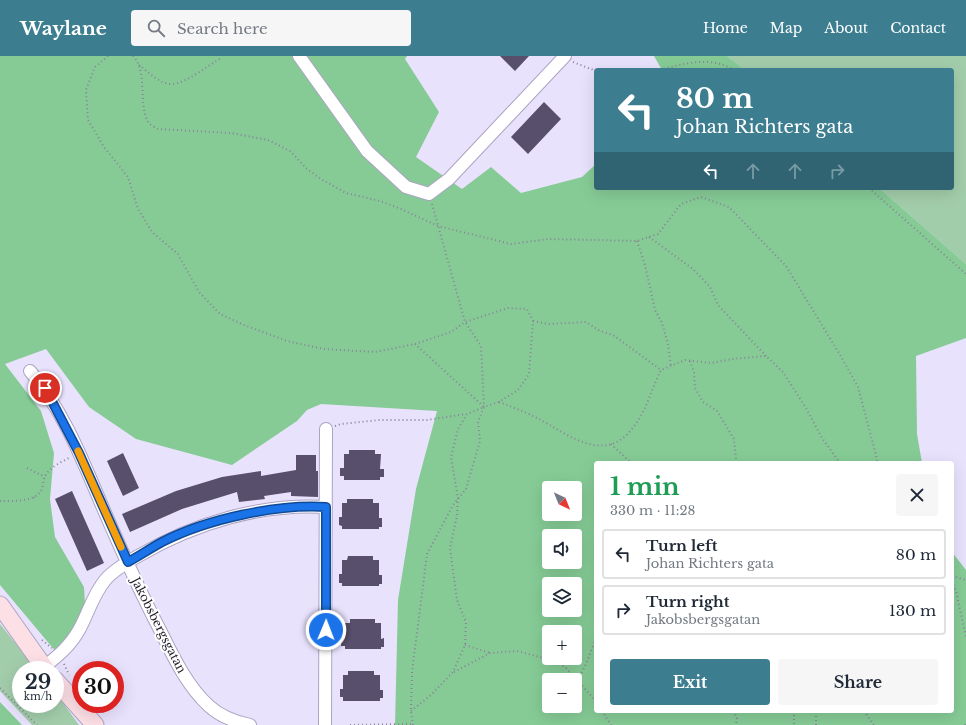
<!DOCTYPE html>
<meta charset="utf-8">
<style>
:root{--surface:#fff;--page:#f6f6f7;--text:#1f2937;--muted:#747a83;--line:#e0e1e3;--accent:#3c7e90}
body{margin:0;font-family:"Libre Baskerville",serif;background:var(--page);color:var(--text);height:100vh;display:flex;flex-direction:column;font-size:15px;white-space:nowrap}
*{box-sizing:border-box;margin:0}
p{font-size:13px;color:var(--muted)}
.icon{flex:none;width:22px;height:22px;fill:none;stroke:currentColor;stroke-width:2;stroke-linecap:round;stroke-linejoin:round}
.map{position:relative;flex:1;overflow:hidden}
.sheet{position:absolute;left:594px;top:405px;width:360px;height:252px;display:flex;flex-direction:column;background:var(--surface);border-radius:4px;box-shadow:0 4px 16px #0002}
.sheet>*{flex:none}
.guide{position:absolute;left:594px;top:12px;width:360px;height:122px;border-radius:4px;box-shadow:0 4px 16px #0002;background:#3c7e90;color:#fff;overflow:hidden}
.needle{width:26px;rotate:137deg}
.fabs{position:absolute;left:542px;top:425px;display:grid;gap:8px}
.fabs a{display:grid;place-items:center;width:40px;height:40px;border-radius:4px;background:var(--surface);box-shadow:0 4px 16px #0002;font-size:20px}
.speed{position:absolute;left:12px;top:605px;display:flex;gap:8px;font-size:20px;font-weight:700;text-align:center}
.speed>*{display:grid;place-content:center;width:52px;height:52px;border-radius:50%;background:var(--surface);box-shadow:0 4px 16px #0002;line-height:1}
.speed small{font-size:10px;font-weight:400}
.speed .limit{border:6px solid #d22;background:#fff;color:#111}
.pin{position:absolute;display:grid;place-items:center;width:34px;height:34px;color:#fff;margin:-17px;border:2px solid #fff;border-radius:50%;box-shadow:0 1px 4px #0007}
.me{position:absolute;width:44px;margin:-22px;rotate:1deg;stroke-linejoin:round;filter:drop-shadow(0 0 3px #0008)}
.turn{display:flex;align-items:center;gap:14px;height:84px;padding:0 16px;font-size:18px}
.turn .icon{width:52px;height:52px;stroke-width:2.5}
.turn b{display:block;font-size:28px;line-height:34px}
.lanes{display:flex;align-items:center;height:38px;padding:0 16px;background:#0003;justify-content:center;gap:20px;direction:ltr}
.lanes .off{opacity:.35}
.round{display:grid;place-items:center;flex:none;width:42px;height:42px;border-radius:4px;background:var(--page)}
.head{display:flex;align-items:center;justify-content:space-between;height:68px;padding:0 16px}
h1{font-size:24px;font-weight:800;line-height:30px;color:#1e9e55}
.cta{display:flex;gap:8px;margin-top:auto;padding:8px 16px}
.cta a{flex:1;height:46px;border-radius:4px;background:var(--accent);color:#fff;font-size:16px;font-weight:800;line-height:46px;text-align:center}
.cta a+a{background:var(--page);color:var(--text)}
ul{padding:0;list-style:none}
li{display:flex;align-items:center;gap:12px;height:50px;margin:0 8px 6px;padding:0 8px;border:2px solid var(--line);border-radius:4px}
li div{flex:1}
li b{display:block;font-size:15px}
li em{font-style:normal}
header{display:flex;align-items:center;gap:24px;box-sizing:border-box;height:56px;padding:0 20px;background:var(--accent);color:#fff}
header strong{font-size:19px}
nav{display:flex;gap:22px;margin-inline-start:auto;font-size:14px}
.search{width:280px;height:36px;background:var(--page);display:flex;align-items:center;gap:10px;box-sizing:border-box;padding:0 14px;border-radius:4px;color:var(--muted);font-size:15px}
.map>svg:first-child{display:block}
.green{fill:#a2cdab}
.forest{fill:#86cb96;fill-rule:evenodd}
.building{fill:#574f6b}
.lines{fill:none;stroke-linecap:round;stroke-linejoin:round}
.street-casing{stroke:#aca3c3;stroke-width:14}
.secondary-casing{stroke:#aca3c3;stroke-width:19}
.path{stroke:#888397;stroke-width:2;stroke-dasharray:1 3;stroke-linecap:butt}
.street{stroke:#fff;stroke-width:12}
.secondary{stroke:#fddfe6;stroke-width:17}
.route-casing{stroke:#114b97;stroke-width:10}
.route{stroke:#1a73e8;stroke-width:7}
.slow{stroke:#f59e0b;stroke-width:7}
.labels{text-anchor:middle;dominant-baseline:central;stroke-width:4;stroke-linejoin:round;paint-order:stroke}
.street-label{font-size:12px;fill:#221f2b;stroke:#fff}
</style>
<header>
<strong>Waylane</strong>
<div class="search"><svg class="icon" aria-label="search" viewBox="0 0 24 24"><circle cx="10" cy="10" r="6"/><path d="M15 15l6 6"/></svg>Search here</div>
<nav><a>Home</a><a>Map</a><a>About</a><a>Contact</a></nav>
</header>
<div class="map">
<svg width="966" height="669" viewBox="0 0 966 669">
<rect width="100%" height="100%" fill="#e9e2fd"/>
<!-- green -->
<path class="green" d="M727 0H966V208L879 132H952V14H745Z
M0 568 37 614H21V648H55V636L79 669H32L0 635Z"/>
<!-- forest -->
<path class="forest" d="M0 0H407L405 3 439 56 416 101 462 133 491 111 521 137 582 121 596 108V132H879L966 208V282L916 300 917 378 922 407H596V655H952V496L966 514V669H395L398 544 416 433 437 355 321 348 307 354 297 365 232 409 136 383 89 351 46 293 5 308 41 355 54 397 50 443 55 481 84 531 85 548 72 576 57 597 0 529ZM549 432H575V458H549ZM549 480H575V506H549ZM549 528H575V554H549ZM549 576H575V602H549ZM549 624H575V650H549Z
M654 0H727L745 14H662Z
M0 646 22 669H0Z"/>
<!-- building -->
<path class="building" d="M500 0H529L515 15Z
M544 46 561 63 528 98 511 81Z
M349 394H375V398H381L380 413H384V421H380V424H344V420H340V412H344V398H349Z
M123 397 139 432 123 440 107 405Z
M296 399H316V415H318V441L291 440V436L264 440 265 443 239 446 237 436 182 453 130 476 122 458 176 435 222 421 261 415V420L296 414Z
M72 435 104 507 87 515 55 443Z
M347 443H373V447H379V462H382V471H379V473H342V470L339 469V461H342V447H347Z
M348 500H373V504H379V519H382V528H379V530H342V527H339V518H342V504H347Z
M350 563H375V567H381V583L384 582V591H381V593H345V590H341V582H345V567H350Z
M348 615H374V619H380V634H383V642H380V645H343V641H340V633H343V619H348Z"/>
<g class="lines">
<defs>
<path id="street" d="M299 0 367 95 406 131 429 138 449 123 565 0
M30 315C62 353 81 400 100 445 119 489 138 532 160 574 173 600 187 630 209 650 221 661 235 666 250 669
M44 611C58 600 70 590 79 574 88 558 93 538 106 523 115 513 128 506 140 499 195 467 262 447 326 451
M325 669 326 373"/>
<path id="secondary" d="M0 549 46 614
M55 624 95 669"/>
</defs>
<!-- street casing -->
<use href="#street" class="street-casing"/>
<!-- secondary casing -->
<use href="#secondary" class="secondary-casing"/>
<!-- path -->
<path class="path" d="M108 0 95 11 86 34 88 64 104 91 128 121 138 153 152 176 178 198 199 236 220 258 244 269 287 285 324 293 375 296 415 288 451 276 465 266 508 252 527 253 533 265 529 318 518 334 499 346 484 351 478 366 480 385 466 433 453 449 427 498 412 616 411 655 413 669
M133 0C148 15 138 47 148 66 150 69 155 71 158 73L231 77 268 84 290 95 306 112 321 123 346 137 380 145 401 153 438 170 511 188 549 183 637 185 658 178 681 148 701 141 729 151 786 210 839 297 858 331 876 399 877 407
M573 6 596 15
M139 9C148 16 160 28 171 28 185 28 209 9 221 2
M660 14C685 7 711 0 734 14
M869 132 966 218
M432 148 465 266 481 290 484 351
M649 181 693 213 710 231 718 249 766 300
M637 185 645 209 655 254 662 267 668 288 671 310
M533 265 549 268 586 266 600 275 613 279 661 314
M690 305 694 316 695 332 703 346 717 355 734 383 736 403 739 407
M499 346C512 351 526 356 539 363 567 378 604 408 631 374 646 357 651 334 661 314L685 304 711 307 732 303 766 300 783 316 806 352 822 382 840 407
M335 370 341 368 379 364H427L466 358
M611 388 631 407
M27 412 45 421
M34 441 36 444
M0 445C12 445 34 446 41 435 43 431 43 426 44 422 48 412 61 406 71 401
M952 520 966 524
M952 525 956 535 966 581
M42 584 52 592
M465 589 490 597
M64 608 69 619
M454 616 490 597 517 595 551 604 565 611 596 645
M578 624 586 608 596 582
M0 632 37 669
M411 655 431 639 453 616 465 589 466 566 457 544 450 492 457 460 458 443 451 401 458 373 467 358 484 351 415 288
M602 655 611 669
M733 655 737 662 736 669
M794 655V669
M864 655 874 669
M350 669 412 668
M816 669V655
M965 669 966 667"/>
<!-- street -->
<use href="#street" class="street"/>
<!-- secondary -->
<use href="#secondary" class="secondary"/>
</g>
<g class="lines">
<defs>
<path id="route" d="M45 332 79 397 128 506C139 500 151 492 162 486 207 463 276 448 326 451V574"/>
</defs>
<!-- route casing -->
<use href="#route" class="route-casing"/>
<!-- route -->
<use href="#route" class="route"/>
<!-- slow -->
<path class="slow" d="M78 395 121 491"/>
</g>
<g class="labels">
<!-- street labels -->
<g class="street-label">
<text transform="translate(159 569) rotate(63)">Jakobsbergsgatan</text>
</g>
</g>
</svg>
<div class="fabs">
<a><svg class="needle" viewBox="-14 -14 28 28"><path d="M0-13l5 13h-10z" fill="#e53935"/><path d="M0 13l5-13h-10z" fill="#747a83"/></svg></a>
<a><svg class="icon" aria-label="sound" viewBox="0 0 24 24"><path d="M4 9h4l5-4v14l-5-4H4zM17 9q2 3 0 6"/></svg></a>
<a><svg class="icon" aria-label="layers" viewBox="0 0 24 24"><path d="M12 4l9 5-9 5-9-5zM3 14l9 5 9-5"/></svg></a>
<a>+</a>
<a>−</a>
</div>
<div class="speed"><div>29<small>km/h</small></div><div class="limit">30</div></div>
<div class="pin" style="left:45px;top:332px;background:#d93025"><svg class="icon" aria-label="arrive" viewBox="0 0 24 24"><path d="M6 21V4h12l-3 4 3 4H6"/></svg></div>
<svg class="me" style="left:326px;top:574px" viewBox="-20 -20 40 40"><circle r="17" fill="#1a73e8" stroke="#fff" stroke-width="3"/><path d="M0-11L8 9 0 5-8 9z" fill="#fff"/></svg>
<div class="guide">
<div class="turn"><svg class="icon" aria-label="left" viewBox="0 0 24 24"><path d="M17 20v-9H6M10 6l-5 5 5 5"/></svg><div><b>80 m</b>Johan Richters gata</div></div>
<div class="lanes"><svg class="icon" aria-label="left" viewBox="0 0 24 24"><path d="M17 20v-9H6M10 6l-5 5 5 5"/></svg><svg class="icon off" aria-label="ahead" viewBox="0 0 24 24"><path d="M12 20V5M6 11l6-6 6 6"/></svg><svg class="icon off" aria-label="ahead" viewBox="0 0 24 24"><path d="M12 20V5M6 11l6-6 6 6"/></svg><svg class="icon off" aria-label="right" viewBox="0 0 24 24"><path d="M7 20v-9h11M14 6l5 5-5 5"/></svg></div>
</div>
<section class="sheet">
<div class="head"><div><h1>1 min</h1><p>330 m · 11:28</p></div><a class="round"><svg class="icon" aria-label="close" viewBox="0 0 24 24"><path d="M6 6l12 12M18 6L6 18"/></svg></a></div>
<ul>
<li><svg class="icon" aria-label="left" viewBox="0 0 24 24"><path d="M17 20v-9H6M10 6l-5 5 5 5"/></svg><div><b>Turn left</b><p>Johan Richters gata</p></div><em>80 m</em></li>
<li><svg class="icon" aria-label="right" viewBox="0 0 24 24"><path d="M7 20v-9h11M14 6l5 5-5 5"/></svg><div><b>Turn right</b><p>Jakobsbergsgatan</p></div><em>130 m</em></li>
</ul>
<div class="cta"><a>Exit</a><a>Share</a></div>
</section>
</div>
